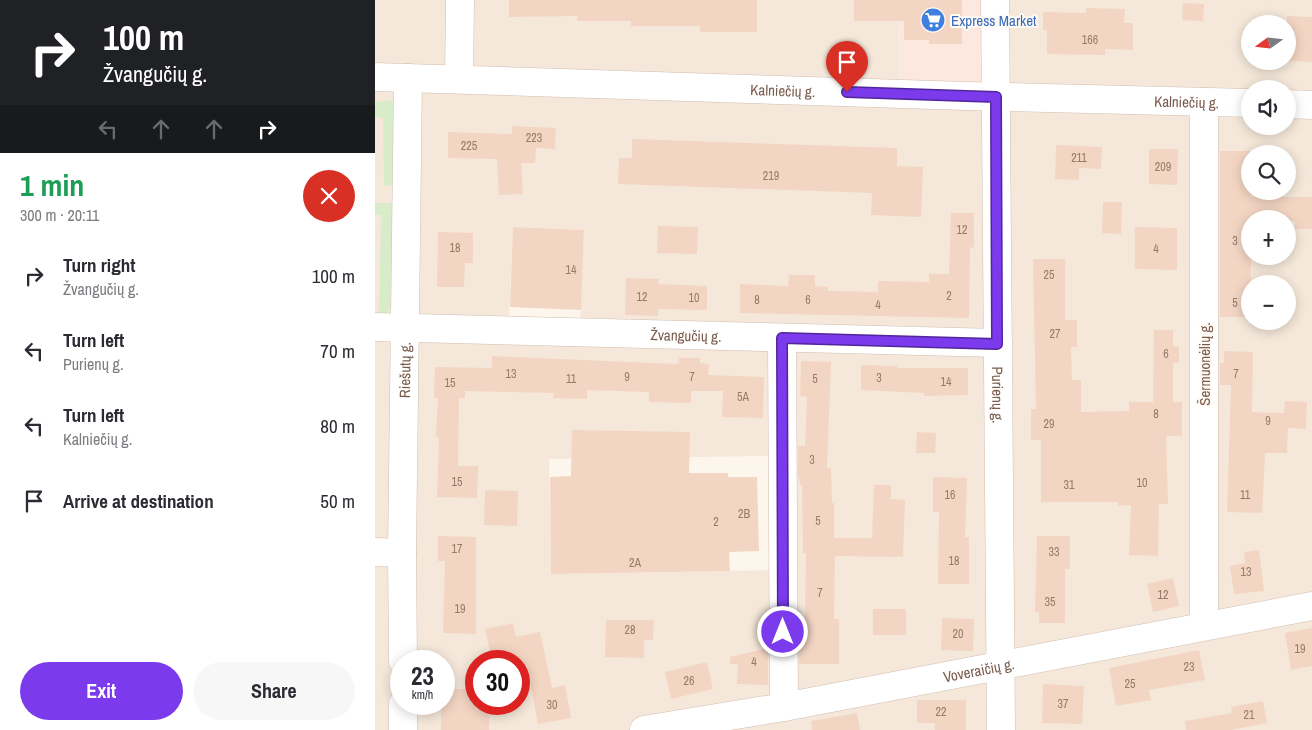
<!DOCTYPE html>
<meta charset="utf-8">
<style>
:root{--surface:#fff;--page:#f7f7f7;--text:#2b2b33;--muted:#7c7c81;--accent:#7c3aed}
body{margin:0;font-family:"Archivo Narrow",sans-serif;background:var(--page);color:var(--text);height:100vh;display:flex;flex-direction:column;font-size:19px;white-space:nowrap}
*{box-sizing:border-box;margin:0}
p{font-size:16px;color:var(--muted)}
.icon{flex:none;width:28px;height:28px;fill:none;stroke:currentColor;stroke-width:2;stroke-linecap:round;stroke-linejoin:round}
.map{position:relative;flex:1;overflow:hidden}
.side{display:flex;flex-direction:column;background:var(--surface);width:375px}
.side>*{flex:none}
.banner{background:#202124;color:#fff;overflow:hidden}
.needle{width:32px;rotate:255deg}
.controls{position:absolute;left:866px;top:15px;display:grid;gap:10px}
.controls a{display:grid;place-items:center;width:55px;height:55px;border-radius:50%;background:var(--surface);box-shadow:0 2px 12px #0003;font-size:25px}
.speed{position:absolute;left:15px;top:650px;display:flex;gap:10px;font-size:25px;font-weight:700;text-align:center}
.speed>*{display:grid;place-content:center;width:65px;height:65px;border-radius:50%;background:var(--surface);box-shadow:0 2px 12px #0003;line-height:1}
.speed small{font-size:12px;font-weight:400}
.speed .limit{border:8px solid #d22;background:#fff;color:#111}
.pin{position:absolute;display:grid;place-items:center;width:42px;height:42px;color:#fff;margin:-51px -21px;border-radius:50% 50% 50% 0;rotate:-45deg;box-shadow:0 0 5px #0007}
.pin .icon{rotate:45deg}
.me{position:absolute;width:55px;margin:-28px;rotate:0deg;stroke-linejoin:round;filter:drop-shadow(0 0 4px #0008)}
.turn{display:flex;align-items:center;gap:18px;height:105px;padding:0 20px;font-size:22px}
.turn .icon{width:65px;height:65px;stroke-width:2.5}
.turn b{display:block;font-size:35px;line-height:42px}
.lanes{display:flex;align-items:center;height:48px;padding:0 20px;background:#0003;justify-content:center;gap:25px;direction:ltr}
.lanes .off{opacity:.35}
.round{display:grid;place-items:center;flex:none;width:52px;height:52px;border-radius:26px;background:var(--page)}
.headline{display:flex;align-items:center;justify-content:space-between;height:85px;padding:0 20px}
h1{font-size:30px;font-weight:700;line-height:38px;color:#1e9e55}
.primary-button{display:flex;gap:10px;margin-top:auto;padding:10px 20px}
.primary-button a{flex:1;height:58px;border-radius:30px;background:var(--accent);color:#fff;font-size:20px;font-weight:700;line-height:58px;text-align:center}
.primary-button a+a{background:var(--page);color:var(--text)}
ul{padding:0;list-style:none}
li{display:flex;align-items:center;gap:15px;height:75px;padding:0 20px}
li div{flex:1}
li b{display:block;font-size:19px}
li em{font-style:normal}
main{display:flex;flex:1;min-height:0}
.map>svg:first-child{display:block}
.residential{fill:#f5e8da;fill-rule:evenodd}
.commercial{fill:#fde8e0}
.green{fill:#d8ecc9}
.building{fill:#f3d5c3}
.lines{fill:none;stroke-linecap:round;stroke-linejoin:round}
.minor-casing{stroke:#d1beb0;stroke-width:29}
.minor{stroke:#fff;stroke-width:28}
.route-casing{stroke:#51269a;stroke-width:12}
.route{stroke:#7c3aed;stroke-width:9}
.labels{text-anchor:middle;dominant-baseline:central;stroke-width:4;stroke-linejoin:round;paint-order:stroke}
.number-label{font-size:12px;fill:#987a6a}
.shop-label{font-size:15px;fill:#366cbe;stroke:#fffaf3;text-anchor:start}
.street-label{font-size:15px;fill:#7a5c4d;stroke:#fffaf3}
</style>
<main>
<section class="side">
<div class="banner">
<div class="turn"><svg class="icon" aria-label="right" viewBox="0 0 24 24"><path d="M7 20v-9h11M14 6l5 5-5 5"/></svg><div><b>100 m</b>Žvangučių g.</div></div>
<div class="lanes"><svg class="icon off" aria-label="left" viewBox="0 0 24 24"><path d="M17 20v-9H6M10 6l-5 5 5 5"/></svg><svg class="icon off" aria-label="ahead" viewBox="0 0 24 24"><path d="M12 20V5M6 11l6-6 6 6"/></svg><svg class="icon off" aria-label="ahead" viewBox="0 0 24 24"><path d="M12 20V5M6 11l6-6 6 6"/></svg><svg class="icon" aria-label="right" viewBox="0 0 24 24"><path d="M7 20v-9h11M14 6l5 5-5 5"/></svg></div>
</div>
<div class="headline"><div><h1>1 min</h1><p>300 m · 20:11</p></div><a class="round" style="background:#d93025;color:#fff"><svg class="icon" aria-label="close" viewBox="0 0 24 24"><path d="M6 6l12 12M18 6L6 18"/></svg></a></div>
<ul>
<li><svg class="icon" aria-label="right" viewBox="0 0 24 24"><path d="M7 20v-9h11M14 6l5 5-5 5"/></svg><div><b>Turn right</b><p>Žvangučių g.</p></div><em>100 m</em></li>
<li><svg class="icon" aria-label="left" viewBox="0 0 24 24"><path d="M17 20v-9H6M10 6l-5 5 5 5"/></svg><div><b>Turn left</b><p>Purienų g.</p></div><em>70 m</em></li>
<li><svg class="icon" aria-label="left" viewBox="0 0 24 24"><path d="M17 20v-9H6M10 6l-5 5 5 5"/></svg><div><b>Turn left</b><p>Kalniečių g.</p></div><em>80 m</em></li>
<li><svg class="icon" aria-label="arrive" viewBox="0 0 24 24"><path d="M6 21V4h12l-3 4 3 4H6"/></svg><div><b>Arrive at destination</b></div><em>50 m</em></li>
</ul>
<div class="primary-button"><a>Exit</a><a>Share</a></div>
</section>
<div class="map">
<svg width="937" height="730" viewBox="0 0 937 730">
<rect width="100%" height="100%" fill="#fdf6ec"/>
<!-- residential -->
<path class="residential" d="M0 0H523L524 83 612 0H937V730H0ZM875 24H912V61H875ZM875 89H912V126H875ZM875 154H912V191H875ZM875 219H912V256H875ZM138 227 209 230 205 323 134 320ZM875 284H912V321H875ZM396 456 397 570 176 574 174 459ZM26 661H69V704H26ZM101 661H144V704H101Z"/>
<!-- commercial -->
<path class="commercial" d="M523 0H612V83H524Z"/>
<!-- green -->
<path class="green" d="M16 100 22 106 19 186 9 185 8 118 0 117V102Z
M0 203H19L15 308 11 314 4 317 6 215H0Z"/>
<!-- building -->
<path class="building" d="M134 0H382V32H325V26H256V21H202V16L134 17Z
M479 0H587V44H554V40H529V21H479Z
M808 3 829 4 828 21 807 20Z
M711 8 750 9 749 23H758V50L730 49V55L672 54V31L668 30V12L711 13Z
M912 16 937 17V62L912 61Z
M137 126 181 128 180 149 161 148 160 163H146L148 194 124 195 122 159 73 158V132L137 134Z
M257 139 522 148V166L548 167 546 217 496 215 497 193 243 184 244 158H257Z
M681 145 727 147 726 169 704 168V180L680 179Z
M774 149H803L802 185 774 184Z
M845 151H875L876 197H937V229H920V221H912V219H875V256H876L875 317H845Z
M728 202H747L746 234 727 233Z
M576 213H599V248L595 247 594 318 365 313V284L413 286 414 275H440V286L453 287V291L503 292V281L554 282V274H574Z
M283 226 323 227 322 254 282 253Z
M138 227 209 230 206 310 135 307Z
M760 227 802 228V270L760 269Z
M63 232 98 233V263H90L89 287H62Z
M658 259H690V320H702V347H696L697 380H706V412L754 411V402H778L779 330H798V346H804V363H798V402H807V436H791L793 504H784L783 556 754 555 756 505 743 506V502H666V440H656V409H661Z
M251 278 284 279 283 284 332 286V310L283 309V316L250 315Z
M849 351 878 352 877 412 909 413 910 401 932 402 931 429 913 428 912 453H890L887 513 852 512 856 385H845V363H849Z
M117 356 300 364 304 363V358H325V363L334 364 333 375 389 377 388 418 347 417 348 391H316V403L274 402V392L212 390V399L178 398 179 393 90 391V398H84L83 466H103L102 498 62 497 64 437H61L63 398H59L60 367 117 368Z
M426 361 456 362 452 468H456L457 503H459V538H497L499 485H516V499L530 500 528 557 460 556 459 619H464V664H424L426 619H430L431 553H428L427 485H425L423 474V446H430L432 397 425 396Z
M486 365 522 366V368H593V395L549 396V393L486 390Z
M197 430 315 432 314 473H353V477H382L384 551 354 552 355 571 176 574 175 477 196 476Z
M542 432 561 433 560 453H541Z
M558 477 592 478 590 537H594V584H563L564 512H558Z
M110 490 143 491 142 526 109 525Z
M63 536 101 537V634L68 633 70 561H63Z
M662 536H695V569H690V623H664V612H660Z
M884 550 889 591 859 594 855 566 870 563 869 552Z
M798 578 804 606 778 612 772 584Z
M498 609H531V635H498Z
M567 618 599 619 598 651 566 650Z
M231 620H279L278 640H269V658L230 657Z
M138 623 141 637 165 632 177 688 190 685 196 718 163 724 152 665 144 667V661H117L110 629Z
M937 628V666L916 670 910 633Z
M393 648V685L362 684 363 664H355V657Z
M824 650 830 680 774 690 776 700 741 706 734 668Z
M332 662 338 689 296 699 290 672Z
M668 684 709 686 707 724 667 723Z
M69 689H101V704H114V730H66V704H69Z
M542 700H591V730H560V723H542Z
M888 701 892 723 856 730H811L810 721 857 713 856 707Z
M482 713 485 730H437L436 721Z"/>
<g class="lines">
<defs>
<g id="minor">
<path id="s1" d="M620 0 626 730"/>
<path id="s2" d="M0 77 591 96 875 103"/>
<path d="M84 79 85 0"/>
<path d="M829 102V626"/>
<path d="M912 104 937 105"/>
<path id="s3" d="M0 327 623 343"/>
<path d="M407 338 409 707"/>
<path d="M0 552 27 553"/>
<path id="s4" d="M28 661 27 553 33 78"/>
<path d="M28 730V704"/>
<path id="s5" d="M269 730 409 707 937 606"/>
</g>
</defs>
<!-- minor casing -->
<use href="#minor" class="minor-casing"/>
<!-- minor -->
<use href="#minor" class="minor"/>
</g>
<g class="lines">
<defs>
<path id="route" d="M408 632 407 338 622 344 621 97 472 92"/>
</defs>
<!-- route casing -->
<use href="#route" class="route-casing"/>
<!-- route -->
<use href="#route" class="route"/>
</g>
<!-- icons -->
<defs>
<symbol id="supermarket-disc" viewBox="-11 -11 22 22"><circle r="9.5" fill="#3f7fe0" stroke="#fffaf3"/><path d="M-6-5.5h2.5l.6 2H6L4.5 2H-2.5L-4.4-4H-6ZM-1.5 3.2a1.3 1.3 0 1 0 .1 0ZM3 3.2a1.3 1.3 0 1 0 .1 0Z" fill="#fff"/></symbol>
</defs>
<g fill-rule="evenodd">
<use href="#supermarket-disc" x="544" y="6" width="28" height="28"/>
</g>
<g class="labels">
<!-- number labels -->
<g class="number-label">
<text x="715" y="40">166</text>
<text x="159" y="138">223</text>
<text x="94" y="146">225</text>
<text x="704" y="158">211</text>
<text x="788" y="167">209</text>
<text x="396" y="176">219</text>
<text x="587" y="230">12</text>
<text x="860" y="241">3</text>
<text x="80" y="248">18</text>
<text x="781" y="249">4</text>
<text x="196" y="270">14</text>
<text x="674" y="275">25</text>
<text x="574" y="296">2</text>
<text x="267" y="297">12</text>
<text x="319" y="298">10</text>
<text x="382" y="300">8</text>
<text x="433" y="300">6</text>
<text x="860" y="303">5</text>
<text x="503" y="305">4</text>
<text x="680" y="334">27</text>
<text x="791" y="354">6</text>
<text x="136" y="374">13</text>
<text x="861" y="374">7</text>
<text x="252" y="377">9</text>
<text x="317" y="377">7</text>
<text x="504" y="378">3</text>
<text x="196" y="379">11</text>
<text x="440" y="379">5</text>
<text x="571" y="382">14</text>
<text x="75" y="383">15</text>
<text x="368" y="397">5A</text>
<text x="781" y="414">8</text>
<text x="893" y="421">9</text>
<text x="674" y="424">29</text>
<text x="437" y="460">3</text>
<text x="82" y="482">15</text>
<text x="767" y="483">10</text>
<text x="694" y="485">31</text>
<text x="575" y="495">16</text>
<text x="870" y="495">11</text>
<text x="369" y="514">2B</text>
<text x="443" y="521">5</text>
<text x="341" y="522">2</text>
<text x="82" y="549">17</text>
<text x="679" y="552">33</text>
<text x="579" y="561">18</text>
<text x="260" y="563">2A</text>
<text x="871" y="572">13</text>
<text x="445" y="593">7</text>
<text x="788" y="595">12</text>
<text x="675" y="602">35</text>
<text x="85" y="609">19</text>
<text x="255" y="630">28</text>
<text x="583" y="634">20</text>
<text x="925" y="649">19</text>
<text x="379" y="662">4</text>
<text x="814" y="667">23</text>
<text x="314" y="681">26</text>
<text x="755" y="684">25</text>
<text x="688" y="704">37</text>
<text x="177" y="705">30</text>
<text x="566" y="712">22</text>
<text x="874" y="715">21</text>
</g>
<!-- shop labels -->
<g class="shop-label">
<text x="576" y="20">Express Market</text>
</g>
<!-- street labels -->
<g class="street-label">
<text stroke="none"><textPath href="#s2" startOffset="408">Kalniečių g.</textPath></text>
<text stroke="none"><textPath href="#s2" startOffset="812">Kalniečių g.</textPath></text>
<text stroke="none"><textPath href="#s3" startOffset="311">Žvangučių g.</textPath></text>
<text transform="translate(829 364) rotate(-90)">Šermuonėlių g.</text>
<text stroke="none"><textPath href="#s4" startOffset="291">Riešutų g.</textPath></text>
<text stroke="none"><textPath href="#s1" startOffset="395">Purienų g.</textPath></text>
<text stroke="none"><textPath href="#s5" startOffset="340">Voveraičių g.</textPath></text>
</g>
</g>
</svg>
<div class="controls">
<a><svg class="needle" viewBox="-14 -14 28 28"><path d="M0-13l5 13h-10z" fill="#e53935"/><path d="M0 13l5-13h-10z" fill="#7c7c81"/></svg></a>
<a><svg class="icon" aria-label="sound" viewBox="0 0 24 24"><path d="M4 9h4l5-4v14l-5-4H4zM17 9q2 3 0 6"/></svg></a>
<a><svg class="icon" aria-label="search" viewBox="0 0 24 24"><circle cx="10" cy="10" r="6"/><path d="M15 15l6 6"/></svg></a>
<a>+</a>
<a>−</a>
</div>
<div class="speed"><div>23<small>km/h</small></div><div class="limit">30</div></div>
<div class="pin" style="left:472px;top:92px;background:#d93025"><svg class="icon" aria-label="arrive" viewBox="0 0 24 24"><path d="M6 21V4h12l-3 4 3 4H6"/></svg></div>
<svg class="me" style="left:408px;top:632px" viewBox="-20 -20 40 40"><circle r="17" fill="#7c3aed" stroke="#fff" stroke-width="3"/><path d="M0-11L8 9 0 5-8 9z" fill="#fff"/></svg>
</div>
</main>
